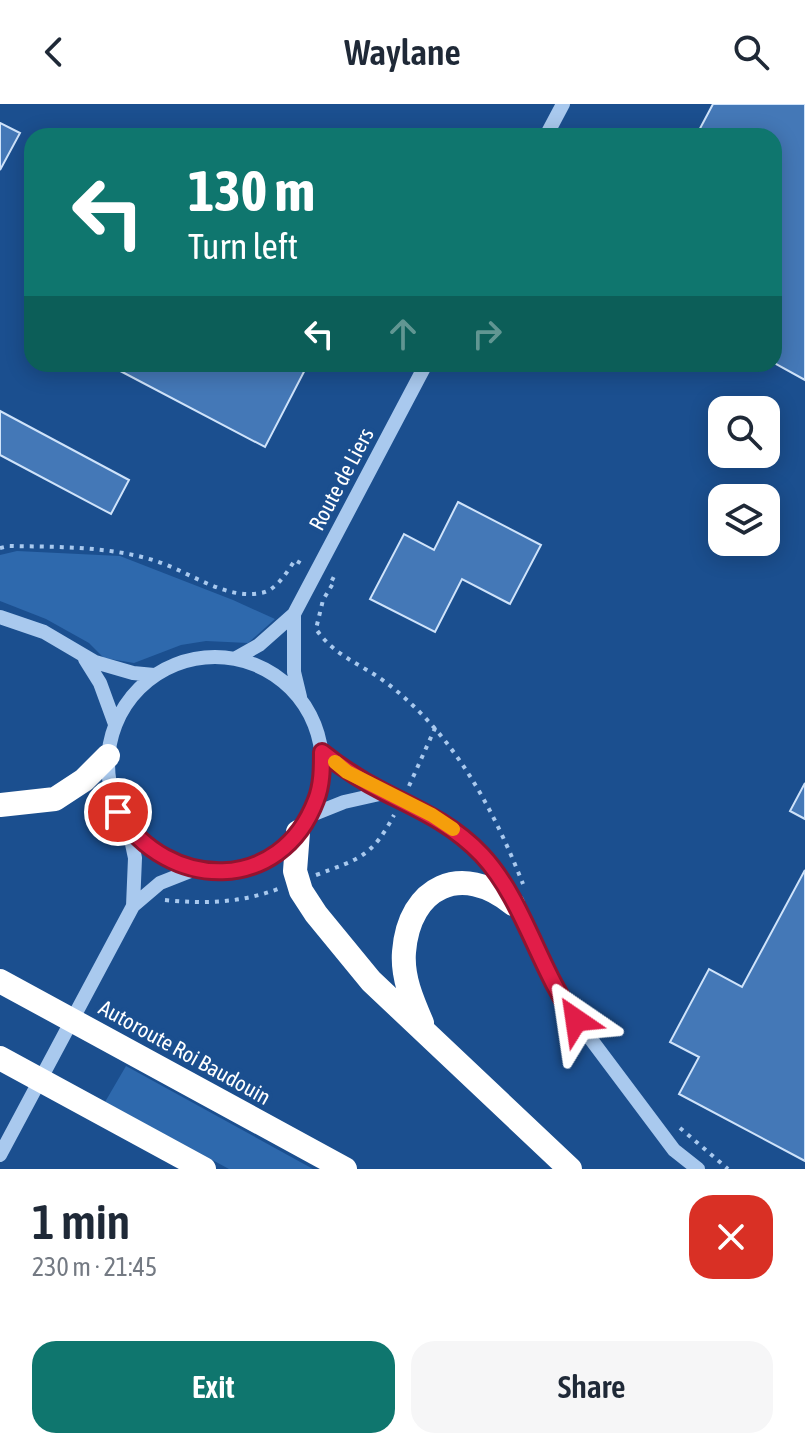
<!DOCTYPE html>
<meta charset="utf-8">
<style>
:root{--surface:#fff;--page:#f6f6f7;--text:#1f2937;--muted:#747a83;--accent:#0f766e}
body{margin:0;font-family:"Asap Condensed",sans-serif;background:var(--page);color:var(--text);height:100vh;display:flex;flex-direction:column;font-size:30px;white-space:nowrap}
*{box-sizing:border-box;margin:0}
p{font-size:26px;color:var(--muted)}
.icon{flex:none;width:44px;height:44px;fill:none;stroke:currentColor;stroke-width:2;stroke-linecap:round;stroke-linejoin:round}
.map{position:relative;height:1065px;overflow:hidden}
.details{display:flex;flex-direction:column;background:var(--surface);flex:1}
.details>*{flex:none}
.hud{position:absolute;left:24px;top:24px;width:758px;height:244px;border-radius:24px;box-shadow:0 4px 20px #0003;background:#0f766e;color:#fff;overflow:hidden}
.buttons{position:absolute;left:708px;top:292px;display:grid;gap:16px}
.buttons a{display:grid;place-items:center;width:72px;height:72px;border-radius:16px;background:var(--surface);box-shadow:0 4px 20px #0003;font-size:40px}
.pin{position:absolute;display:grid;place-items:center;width:68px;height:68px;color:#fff;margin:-34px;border:4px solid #fff;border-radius:50%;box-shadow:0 2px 8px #0007}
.me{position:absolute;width:88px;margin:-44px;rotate:328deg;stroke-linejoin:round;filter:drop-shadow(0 0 6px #0008)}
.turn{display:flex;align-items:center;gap:28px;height:168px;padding:0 32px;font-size:36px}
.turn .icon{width:104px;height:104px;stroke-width:2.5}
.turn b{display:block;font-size:56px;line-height:68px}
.lanes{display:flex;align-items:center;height:76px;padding:0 32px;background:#0003;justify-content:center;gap:40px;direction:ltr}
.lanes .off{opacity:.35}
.round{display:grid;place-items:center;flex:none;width:84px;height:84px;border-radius:24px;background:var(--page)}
.headline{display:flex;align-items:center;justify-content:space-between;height:136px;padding:0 32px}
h1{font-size:48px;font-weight:600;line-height:60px}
.button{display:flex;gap:16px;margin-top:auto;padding:16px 32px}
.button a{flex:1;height:92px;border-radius:24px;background:var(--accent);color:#fff;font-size:32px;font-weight:600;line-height:92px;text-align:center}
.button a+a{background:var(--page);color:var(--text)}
header{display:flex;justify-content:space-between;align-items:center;height:104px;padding:0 32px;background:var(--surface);font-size:36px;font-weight:600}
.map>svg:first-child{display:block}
.green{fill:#2e69ad}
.building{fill:#4478b7;stroke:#cfe3fa;stroke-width:2}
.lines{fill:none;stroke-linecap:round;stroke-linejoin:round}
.path{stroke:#a9c9ee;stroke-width:4;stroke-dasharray:4 6;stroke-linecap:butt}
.minor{stroke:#a9c9ee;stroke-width:14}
.highway{stroke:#fff;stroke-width:24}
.route-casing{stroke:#92132f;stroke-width:20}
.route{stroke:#e11d48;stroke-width:14}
.slow{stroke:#f59e0b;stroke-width:14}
.labels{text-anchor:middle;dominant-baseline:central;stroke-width:8;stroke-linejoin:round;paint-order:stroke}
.street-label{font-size:22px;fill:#fff;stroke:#1b4f8f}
</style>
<header><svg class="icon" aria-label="back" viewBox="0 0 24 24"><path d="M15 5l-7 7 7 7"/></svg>Waylane<svg class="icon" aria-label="search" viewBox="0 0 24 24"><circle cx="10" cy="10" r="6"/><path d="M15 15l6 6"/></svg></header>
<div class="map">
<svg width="805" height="1065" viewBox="0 0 805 1065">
<rect width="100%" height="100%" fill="#1b4f8f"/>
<!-- green -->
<path class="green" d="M17 447 120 452 233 496 275 515 248 539 206 537 181 541 134 559 104 554 89 539 46 515 0 497V451Z
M126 962 313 1065H229L105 998Z"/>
<!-- building -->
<path class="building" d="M713 0H805V276L774 259V32H696Z
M0 19 20 29 0 66Z
M107 260H308L265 343Z
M0 307 129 376 111 410 0 351Z
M458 398 541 441 510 500 462 475 435 528 370 495 404 430 434 446Z
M805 679V715L790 707Z
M805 766V1057L679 990 699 953 670 938 709 865 742 883Z"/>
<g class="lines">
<!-- path -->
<path class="path" d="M0 444 9 442C58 443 109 442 156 457 190 468 225 496 261 489 276 487 287 468 295 456L302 460
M331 474 335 476 323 496 316 525C335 553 362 560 388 580 454 631 493 704 523 780
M409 682 436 622
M316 771C359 755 372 753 394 711
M165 796C205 800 240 799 278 785
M680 1024 728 1065"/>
<!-- minor -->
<path class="minor" d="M546 32 563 0
M294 510V568L300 593
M0 513 44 528 95 558 133 569 154 571
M108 660a107 107 0 1 1 214 0a107 107 0 1 1-214 0Z
M236 554 259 541 294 510 426 260
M85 555 100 579 115 620
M322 648 347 668 432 711 459 730 484 753 513 800 563 898 674 1046 698 1065
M309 712 344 698 384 689
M129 726 135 754 133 802
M0 1051 133 802 160 779 193 766"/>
<!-- highway -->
<path class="highway" d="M0 701 55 695 84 676 108 652
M298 728 295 767 301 787 316 810 371 877 570 1065
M0 877 345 1065
M422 919C412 896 402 873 404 848 409 782 462 758 513 800
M0 954 204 1065"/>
</g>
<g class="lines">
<defs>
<path id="route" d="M118 708C168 788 281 790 316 696 322 681 322 664 322 648 341 663 362 677 384 688 420 706 454 721 482 751 524 796 539 866 576 916"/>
</defs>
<!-- route casing -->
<use href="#route" class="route-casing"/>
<!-- route -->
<use href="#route" class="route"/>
<!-- slow -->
<path class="slow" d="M335 658 347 668 432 711 453 725"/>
</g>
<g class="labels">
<!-- street labels -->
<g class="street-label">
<text transform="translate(341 375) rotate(-62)">Route de Liers</text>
<text transform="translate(185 948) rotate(29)">Autoroute Roi Baudouin</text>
</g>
</g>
</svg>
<div class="buttons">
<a><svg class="icon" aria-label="search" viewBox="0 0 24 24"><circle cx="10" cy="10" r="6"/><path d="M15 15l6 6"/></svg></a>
<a><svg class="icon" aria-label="layers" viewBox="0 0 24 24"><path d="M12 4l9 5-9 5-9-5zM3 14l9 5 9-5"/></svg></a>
</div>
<div class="pin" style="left:118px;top:708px;background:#d93025"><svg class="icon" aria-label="arrive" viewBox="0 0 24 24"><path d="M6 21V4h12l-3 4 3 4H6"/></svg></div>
<svg class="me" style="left:576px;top:916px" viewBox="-20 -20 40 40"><path d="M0-17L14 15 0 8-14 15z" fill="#e11d48" stroke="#fff" stroke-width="4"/></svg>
<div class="hud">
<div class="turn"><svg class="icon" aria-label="left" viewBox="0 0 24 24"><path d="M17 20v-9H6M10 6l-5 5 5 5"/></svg><div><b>130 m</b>Turn left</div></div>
<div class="lanes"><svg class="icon" aria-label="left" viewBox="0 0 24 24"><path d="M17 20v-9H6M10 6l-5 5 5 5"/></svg><svg class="icon off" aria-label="ahead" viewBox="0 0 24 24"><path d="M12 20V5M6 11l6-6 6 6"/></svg><svg class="icon off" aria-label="right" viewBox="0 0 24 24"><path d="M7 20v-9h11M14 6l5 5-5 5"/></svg></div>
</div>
</div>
<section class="details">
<div class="headline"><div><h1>1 min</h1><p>230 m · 21:45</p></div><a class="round" style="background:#d93025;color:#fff"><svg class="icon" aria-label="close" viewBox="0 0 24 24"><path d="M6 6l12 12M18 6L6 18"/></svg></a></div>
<div class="button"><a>Exit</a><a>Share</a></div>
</section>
